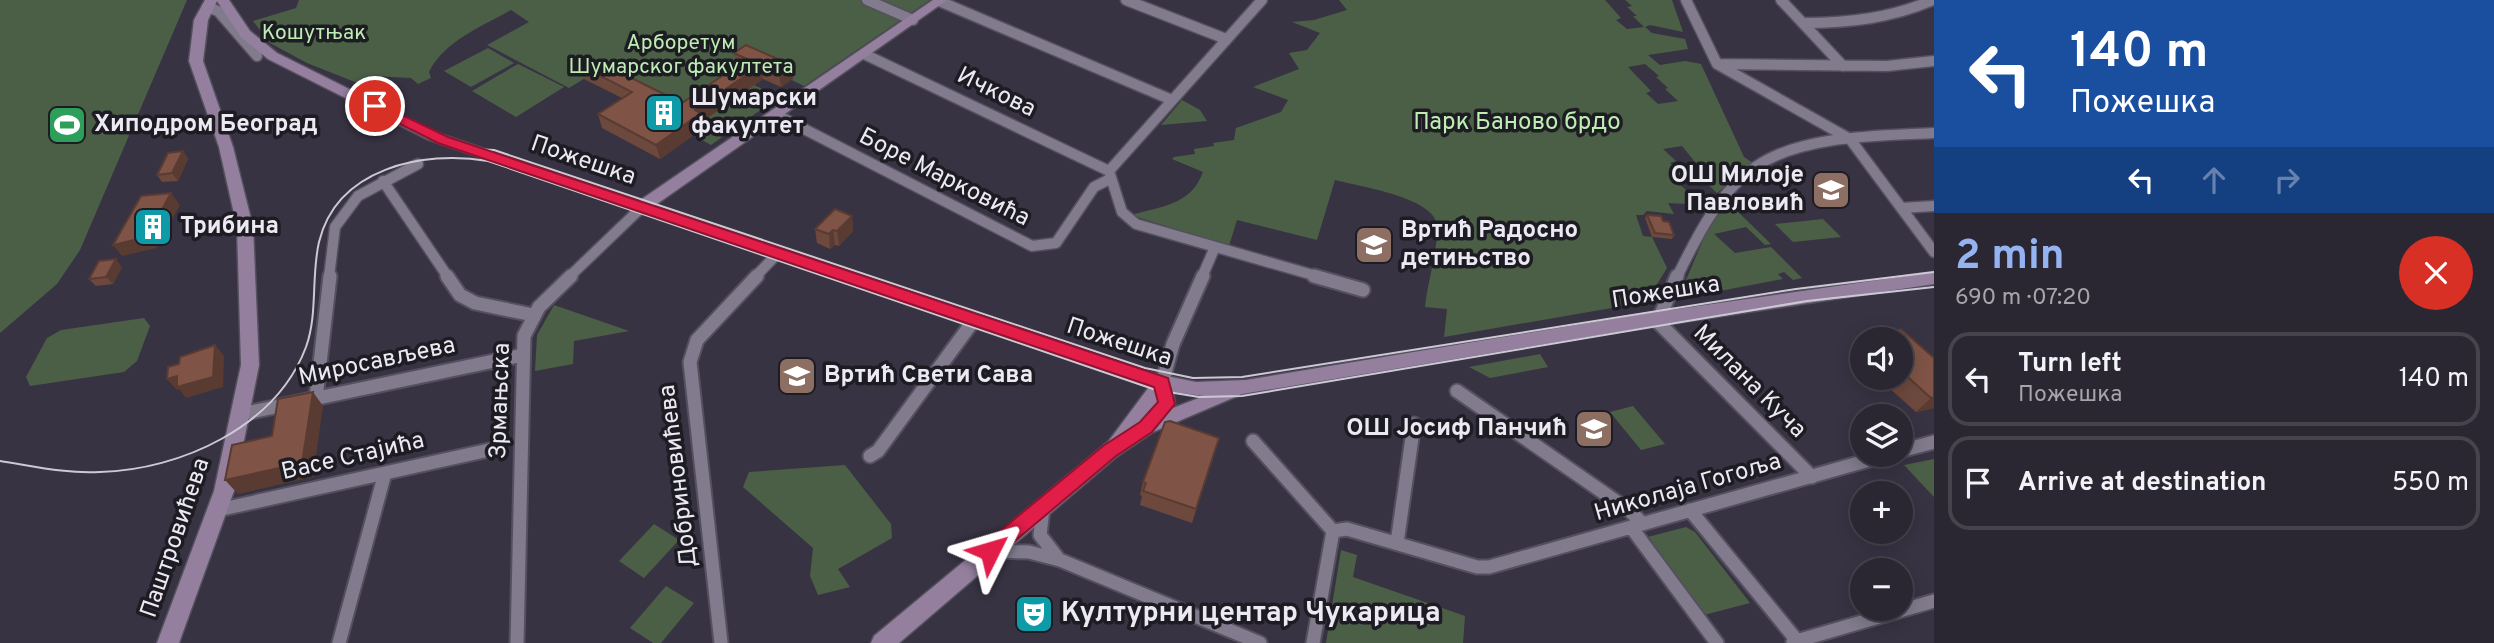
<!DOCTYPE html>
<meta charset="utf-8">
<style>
:root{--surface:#2a2632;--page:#322e3a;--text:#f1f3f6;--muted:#a5a5ac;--line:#46434d;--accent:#95b2f1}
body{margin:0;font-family:Overpass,sans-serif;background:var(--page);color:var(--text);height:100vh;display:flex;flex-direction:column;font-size:26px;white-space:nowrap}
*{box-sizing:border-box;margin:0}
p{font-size:23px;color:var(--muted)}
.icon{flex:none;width:38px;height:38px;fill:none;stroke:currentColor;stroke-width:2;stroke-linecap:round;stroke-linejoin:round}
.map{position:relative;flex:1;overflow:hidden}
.drawer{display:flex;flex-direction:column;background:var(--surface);width:560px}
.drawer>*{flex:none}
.hud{background:#1a4fa0;color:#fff;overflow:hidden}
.buttons{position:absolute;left:1850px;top:327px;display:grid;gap:14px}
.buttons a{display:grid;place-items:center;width:63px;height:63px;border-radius:50%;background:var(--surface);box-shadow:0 4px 18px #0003,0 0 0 2px var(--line);font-size:35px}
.pin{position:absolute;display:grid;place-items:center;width:60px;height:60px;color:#fff;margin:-30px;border:4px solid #fff;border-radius:50%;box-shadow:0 2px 7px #0007}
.me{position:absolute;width:77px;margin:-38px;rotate:50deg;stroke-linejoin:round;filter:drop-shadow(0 0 5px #0008)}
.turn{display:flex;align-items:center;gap:24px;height:147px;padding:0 21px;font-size:32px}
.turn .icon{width:91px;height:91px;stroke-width:2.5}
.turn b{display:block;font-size:49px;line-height:60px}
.lanes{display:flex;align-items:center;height:66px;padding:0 21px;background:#0003;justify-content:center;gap:35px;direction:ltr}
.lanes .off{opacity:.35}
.round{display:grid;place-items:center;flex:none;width:74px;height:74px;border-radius:37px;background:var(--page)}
.headline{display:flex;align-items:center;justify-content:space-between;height:119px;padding:0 21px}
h1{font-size:42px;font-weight:700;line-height:52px;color:var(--accent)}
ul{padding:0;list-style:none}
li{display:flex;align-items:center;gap:21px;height:94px;margin:0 14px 10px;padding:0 7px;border:4px solid var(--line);border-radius:21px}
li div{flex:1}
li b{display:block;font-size:26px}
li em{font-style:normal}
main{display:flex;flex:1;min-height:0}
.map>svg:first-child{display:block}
.green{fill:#4b5f47;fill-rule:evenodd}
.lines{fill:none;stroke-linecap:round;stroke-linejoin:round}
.street-far1-casing{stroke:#54505e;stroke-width:13}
.street-casing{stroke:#54505e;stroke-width:17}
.secondary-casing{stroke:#54505e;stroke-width:3}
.street-far1{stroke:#817b8d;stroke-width:10}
.street{stroke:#817b8d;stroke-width:13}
.secondary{fill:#94809e;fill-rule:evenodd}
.tram{stroke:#ccc9d4;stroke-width:2}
.wall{fill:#6d483d}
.shaded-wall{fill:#593b32}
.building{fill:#7f5447;stroke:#593b32;stroke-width:2}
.route{fill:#e11d48;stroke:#92132f;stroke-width:2}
.labels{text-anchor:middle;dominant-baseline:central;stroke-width:7;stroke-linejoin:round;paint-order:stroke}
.far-park-label{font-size:21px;fill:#bdedb3;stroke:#1e1c23}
.street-label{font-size:24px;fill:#ece9f3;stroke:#1e1c23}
.poi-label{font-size:24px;font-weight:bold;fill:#ece9f3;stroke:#1e1c23;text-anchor:start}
.park-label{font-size:24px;fill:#bdedb3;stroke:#1e1c23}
.near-poi-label{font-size:28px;font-weight:bold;fill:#ece9f3;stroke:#1e1c23;text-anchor:start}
</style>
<main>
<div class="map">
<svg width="1934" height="643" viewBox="0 0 1934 643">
<rect width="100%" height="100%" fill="#383343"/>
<!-- green -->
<path class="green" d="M0 0H187L80 250 57 284 0 333Z
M299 0H930L804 86 749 59 685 117 595 72 569 88 487 45 529 22 511 10C483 26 444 41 429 72L431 78 418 84 411 78 370 76 365 86 307 63 270 43 253 21 296 8Z
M1339 0H1605L1621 18 1616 20 1627 29 1644 27 1633 16H1637L1627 7 1632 6 1625 0H1672L1683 32 1650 25 1645 27 1652 33 1685 39 1688 49 1648 55 1660 65 1685 61 1701 64 1744 157 1753 163 1717 193 1697 174 1703 172 1682 146 1663 149 1676 161 1670 163 1683 176 1673 178 1688 192 1686 204 1668 203 1674 214 1647 211 1643 215H1636L1643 236 1652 237 1667 268 1646 302 1444 337 1447 309 1425 307C1427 285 1439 244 1437 225 1434 197 1357 186 1335 180L1317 240 1237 220 1229 246 1131 215C1162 206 1191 205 1203 172L1172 159 1174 157 1195 154 1194 149 1214 146 1213 143 1234 140 1236 128 1281 112 1288 100 1253 87 1299 69 1289 53 1307 50 1320 33 1292 22 1314 20 1347 10ZM1645 64 1659 76 1656 77 1668 88 1665 89 1678 101 1658 104 1646 93 1651 91 1628 67Z
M488 48 514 63 471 87 444 71Z
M518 64 564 87 516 117 472 91Z
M754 85 779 97 711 145 693 135 704 127 699 124Z
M1182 100 1200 110 1207 121 1161 125Z
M1728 202 1771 244 1765 245 1746 227 1714 234 1735 253 1771 247 1802 278 1793 280 1784 272 1778 274 1783 279 1678 299 1708 228Z
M1823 219 1841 237 1793 242 1775 224Z
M554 305 629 331 574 341 573 364 535 371 537 335Z
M144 318 150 326 137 361 124 372 30 386 26 377 47 338 61 330Z
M1540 354 1548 367 1490 378 1469 367Z
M1633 406 1665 444 1641 450 1610 412Z
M1934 459V497L1904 465Z
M845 465 891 524 892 538 838 569 850 587 818 595 810 576 813 548 743 487 749 472Z
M654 524 679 540 644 578 619 561Z
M1686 527 1695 532 1750 603 1704 615 1644 538Z
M1341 550 1357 555 1353 577 1465 616 1463 643H1326Z
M666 586 694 603 661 643H653L630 628Z"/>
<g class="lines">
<defs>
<path id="street-far1" d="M867 0 913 20
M1126 0 1226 39
M1686 0 1717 64 1850 139 1934 252
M1781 0 1843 66
M939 1 1172 100
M207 7 218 11 257 56
M1804 23C1849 23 1891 18 1933 0
M864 54 1109 171
M1718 64 1887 66 1934 61
M775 114 1032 246 1056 243 1094 187 1110 179
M1109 171 1122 212 1136 224 1320 277
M1109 171 1262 0
M383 181 448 277
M1902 208 1934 206
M329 277 335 227 358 196 418 164
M569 277 642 207
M755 277 778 253
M1202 277 1215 247
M1677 277C1696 238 1719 191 1757 166 1802 135 1881 136 1934 133"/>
<path id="street" d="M447 276 460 295 475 303 533 315
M1314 276 1363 290
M1655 319 1812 477
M1659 319 1677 276
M1162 383 1173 344 1203 276
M1457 391 1630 511 1643 524
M316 398 330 276
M241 414 523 355
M1253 441 1333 531
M1900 451 1934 442
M870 456 878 451 974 320
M1043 509 1040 535 1057 557
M218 510 498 448
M1690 510 1799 643
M1631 527 1717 643
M1333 531 1347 529 1477 567H1489L1887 455
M1397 543 1414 424
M991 551 1029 552 1060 560 1260 643
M1793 642 1934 601
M339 643 385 473
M517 643 524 336 539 307 571 276
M721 643 690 362 697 340 757 276
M1313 643 1333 531"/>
<path id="secondary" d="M205 0H229L250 31 277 53 437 133 639 201 933 0H947L654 206 1142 371 1196 382 1246 380 1636 315 1934 272V284L1636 329 1242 394 1153 432 1116 457 899 643H871L874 636 1108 442 1149 387 427 139 268 59 241 37 217 1 208 20 203 61 233 147 253 227 259 365 234 491 179 643H157L214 491 241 365 237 227 219 147 189 61 194 20ZM1173 392 1204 396 1173 408 1175 404Z"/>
</defs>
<!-- street-far1 casing -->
<use href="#street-far1" class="street-far1-casing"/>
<!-- street casing -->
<use href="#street" class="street-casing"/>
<!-- secondary casing -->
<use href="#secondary" class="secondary-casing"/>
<!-- street-far1 -->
<use href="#street-far1" class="street-far1"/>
<!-- street -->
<use href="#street" class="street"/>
<!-- secondary -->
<use href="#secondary" class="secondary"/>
<!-- tram -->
<path class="tram" d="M453 148 494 150 1145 368 1193 378 1242 377 1796 289 1934 272
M0 461C33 466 66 474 100 472 180 470 276 427 306 347 318 314 311 276 319 242 337 168 423 150 488 161L1156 390 1199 397 1242 396 1807 301 1934 287"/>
</g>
<!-- wall -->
<path class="wall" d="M734 53 791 65 793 79 781 87 763 79 703 121 705 127 660 159 602 128 598 114 622 98 584 79 579 65 682 103 737 66Z
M183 151 188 159 178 181 162 182 157 175Z
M1647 215 1663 221 1674 235 1672 239 1652 237 1645 218Z
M852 216 853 231 839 246 835 245 830 249 817 243 815 229Z
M122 267 113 284 96 286 89 279Z
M1901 329 1934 358V408L1916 412 1878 378H1900V340H1862L1864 338Z
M1862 340V363L1850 352Z
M1219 438 1192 523 1140 505 1142 496 1140 495 1143 482Z"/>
<!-- shaded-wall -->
<path class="shaded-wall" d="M761 65 763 79 703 121 705 127 660 159 656 145 695 110Z
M791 65 793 79 781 87 779 73Z
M183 151 188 159 178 181 172 173Z
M171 193 180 205 156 248 122 256 113 245Z
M852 216 853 231 839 246 837 231Z
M833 230 835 245 830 249 829 234Z
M116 259 122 267 113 284 106 277Z
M215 345 224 356 223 387 186 398 179 389 177 390 167 379 177 376Z
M313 392 323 406 313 477 238 494 225 480 302 463Z
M1934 397V408L1916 412 1931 398Z"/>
<!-- building -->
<path class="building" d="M746 45 791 65 779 73 761 65 695 110 701 113 656 145 598 114 632 92 579 65 591 58 682 103 747 59 734 53Z
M183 151 172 173 157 175 168 153Z
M171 193 147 237 113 245 141 196Z
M835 209 852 216 837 231 833 230 829 234 815 229Z
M1647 215 1661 216 1663 221 1669 222 1674 235 1655 233Z
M116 259 106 277 89 279 99 261Z
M1901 329 1934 358V397L1931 398 1900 370V340H1866L1864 338Z
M215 345 213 377 177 387V376L167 379 168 367 179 364 180 357Z
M313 392 302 463 225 480 232 445 272 436 278 399Z
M1170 421 1219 438 1196 509 1143 491 1146 483 1143 482 1165 422Z"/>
<!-- route -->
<path class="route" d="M375 102 448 137 1168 378 1175 404 1152 432 1116 456 996 557 990 560 983 557 980 551 983 545 1103 446 1140 422 1158 402 1154 387 438 143 370 109 368 106Z"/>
<!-- icons -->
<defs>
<symbol id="building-square" viewBox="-11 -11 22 22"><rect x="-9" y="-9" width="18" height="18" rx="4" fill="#0f9aa8" stroke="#1e1c23"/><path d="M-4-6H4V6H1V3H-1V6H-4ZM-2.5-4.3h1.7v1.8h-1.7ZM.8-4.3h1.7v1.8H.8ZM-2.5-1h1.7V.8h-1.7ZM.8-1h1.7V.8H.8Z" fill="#fff"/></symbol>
<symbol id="stadium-square" viewBox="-11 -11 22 22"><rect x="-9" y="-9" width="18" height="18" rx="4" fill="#2e9e5b" stroke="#1e1c23"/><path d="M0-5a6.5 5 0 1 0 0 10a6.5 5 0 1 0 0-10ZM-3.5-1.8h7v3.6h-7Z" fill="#fff"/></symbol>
<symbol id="school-square" viewBox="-11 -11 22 22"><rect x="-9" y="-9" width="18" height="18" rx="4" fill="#8d6e63" stroke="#1e1c23"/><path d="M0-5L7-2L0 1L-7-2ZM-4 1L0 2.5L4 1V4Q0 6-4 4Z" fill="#fff"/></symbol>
<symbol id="theatre-square" viewBox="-11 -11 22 22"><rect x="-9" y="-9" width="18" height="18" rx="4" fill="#0f9aa8" stroke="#1e1c23"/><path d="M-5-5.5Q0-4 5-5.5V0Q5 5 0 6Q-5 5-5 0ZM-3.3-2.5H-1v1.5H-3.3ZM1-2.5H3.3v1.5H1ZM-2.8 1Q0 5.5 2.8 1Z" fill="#fff"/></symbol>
</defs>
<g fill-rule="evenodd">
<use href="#building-square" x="642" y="91" width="44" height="44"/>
<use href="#stadium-square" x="45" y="103" width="44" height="44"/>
<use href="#school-square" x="1809" y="168" width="44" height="44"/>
<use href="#building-square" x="131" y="205" width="44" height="44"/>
<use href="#school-square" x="1352" y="223" width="44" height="44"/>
<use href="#school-square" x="775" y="354" width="44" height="44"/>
<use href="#school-square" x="1572" y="407" width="44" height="44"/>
<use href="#theatre-square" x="1012" y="592" width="44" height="44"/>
</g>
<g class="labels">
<!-- far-park labels -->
<g class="far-park-label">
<text x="314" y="33">Кошутњак</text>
<text x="681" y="43">Арборетум<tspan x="681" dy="24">Шумарског факултета</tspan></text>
</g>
<!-- street labels -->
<g class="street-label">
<text transform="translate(996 93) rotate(26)">Ичкова</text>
<text transform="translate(583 161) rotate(19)">Пожешка</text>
<text transform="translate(944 178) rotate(27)">Боре Марковића</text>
<text transform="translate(1666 293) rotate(-9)">Пожешка</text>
<text transform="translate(1119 343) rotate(18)">Пожешка</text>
<text transform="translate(377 362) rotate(-12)">Миросављева</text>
<text transform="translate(1749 382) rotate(45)">Милана Куча</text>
<text transform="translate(501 401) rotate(-88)">Зрмањска</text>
<text transform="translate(353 457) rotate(-13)">Васе Стајића</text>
<text transform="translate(679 476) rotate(-97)">Добриновићева</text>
<text transform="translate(1688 488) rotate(-16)">Николаја Гогоља</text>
<text transform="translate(176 538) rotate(-71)">Паштровићева</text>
</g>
<!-- poi labels -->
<g class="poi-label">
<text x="691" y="99">Шумарски<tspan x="691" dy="28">факултет</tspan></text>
<text x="94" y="125">Хиподром Београд</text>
<text x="1804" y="176" text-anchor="end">ОШ Милоје<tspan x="1804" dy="28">Павловић</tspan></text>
<text x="180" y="227">Трибина</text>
<text x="1401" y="231">Вртић Радосно<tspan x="1401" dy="28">детињство</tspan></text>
<text x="824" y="376">Вртић Свети Сава</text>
<text x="1567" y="429" text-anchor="end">ОШ Јосиф Панчић</text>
</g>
<!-- park labels -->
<g class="park-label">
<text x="1517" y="123">Парк Баново брдо</text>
</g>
<!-- near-poi labels -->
<g class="near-poi-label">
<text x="1061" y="614">Културни центар Чукарица</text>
</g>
</g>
</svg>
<div class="buttons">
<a><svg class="icon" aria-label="sound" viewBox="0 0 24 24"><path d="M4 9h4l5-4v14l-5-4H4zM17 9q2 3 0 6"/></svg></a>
<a><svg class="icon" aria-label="layers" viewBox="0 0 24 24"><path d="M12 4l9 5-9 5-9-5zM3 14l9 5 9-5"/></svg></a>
<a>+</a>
<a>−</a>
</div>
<div class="pin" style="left:375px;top:106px;background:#d93025"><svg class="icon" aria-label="arrive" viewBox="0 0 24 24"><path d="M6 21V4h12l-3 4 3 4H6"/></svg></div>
<svg class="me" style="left:990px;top:551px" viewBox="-20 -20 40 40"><path d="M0-17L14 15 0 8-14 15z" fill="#e11d48" stroke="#fff" stroke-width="4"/></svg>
</div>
<section class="drawer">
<div class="hud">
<div class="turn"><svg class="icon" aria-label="left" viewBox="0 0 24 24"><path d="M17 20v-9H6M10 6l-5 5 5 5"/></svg><div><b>140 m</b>Пожешка</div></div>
<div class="lanes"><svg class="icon" aria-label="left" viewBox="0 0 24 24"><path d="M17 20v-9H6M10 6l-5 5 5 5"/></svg><svg class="icon off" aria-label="ahead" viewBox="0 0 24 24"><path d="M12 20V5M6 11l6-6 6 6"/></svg><svg class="icon off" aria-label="right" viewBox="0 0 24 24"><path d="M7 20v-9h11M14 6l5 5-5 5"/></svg></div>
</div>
<div class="headline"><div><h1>2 min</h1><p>690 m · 07:20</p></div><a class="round" style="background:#d93025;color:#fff"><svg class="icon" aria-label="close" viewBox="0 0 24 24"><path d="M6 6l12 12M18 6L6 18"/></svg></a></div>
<ul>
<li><svg class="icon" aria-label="left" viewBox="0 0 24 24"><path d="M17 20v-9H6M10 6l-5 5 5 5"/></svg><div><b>Turn left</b><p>Пожешка</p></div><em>140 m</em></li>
<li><svg class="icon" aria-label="arrive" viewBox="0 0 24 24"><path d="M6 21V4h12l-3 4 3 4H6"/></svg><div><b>Arrive at destination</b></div><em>550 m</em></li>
</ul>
</section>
</main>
